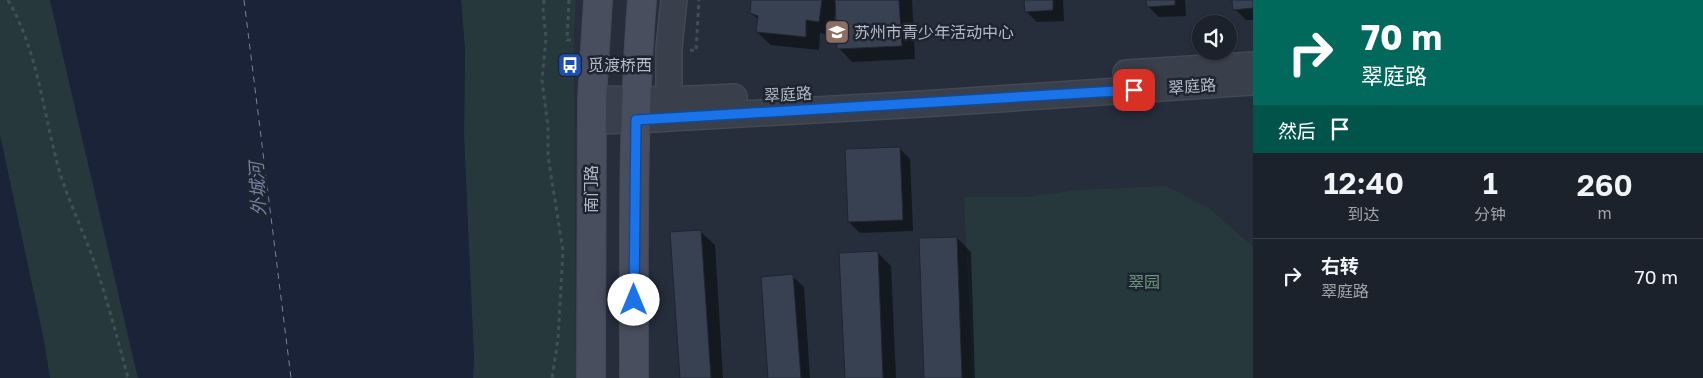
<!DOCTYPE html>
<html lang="zh">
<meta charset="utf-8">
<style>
:root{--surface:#1c222c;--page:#252a34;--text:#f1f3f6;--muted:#a0a4a9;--line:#3a3f48}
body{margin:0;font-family:"Golos Text","Noto Sans SC",sans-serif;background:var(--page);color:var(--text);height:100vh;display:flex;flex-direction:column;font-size:19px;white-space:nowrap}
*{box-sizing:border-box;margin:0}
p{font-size:16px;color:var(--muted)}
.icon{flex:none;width:28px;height:28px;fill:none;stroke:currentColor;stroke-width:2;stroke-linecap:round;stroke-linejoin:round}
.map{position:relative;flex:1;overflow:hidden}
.side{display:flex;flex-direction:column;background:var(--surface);width:450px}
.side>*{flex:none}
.top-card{background:#00695c;color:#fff;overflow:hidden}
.buttons{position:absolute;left:1192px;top:15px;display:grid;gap:10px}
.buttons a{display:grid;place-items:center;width:45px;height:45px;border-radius:50%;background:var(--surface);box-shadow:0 1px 4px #0004,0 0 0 1px var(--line);font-size:25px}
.pin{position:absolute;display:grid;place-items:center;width:42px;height:42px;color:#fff;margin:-21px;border-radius:10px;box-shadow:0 2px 8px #0006}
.me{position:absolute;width:55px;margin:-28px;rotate:0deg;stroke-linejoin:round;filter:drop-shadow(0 0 4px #0008)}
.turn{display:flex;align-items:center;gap:18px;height:105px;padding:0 25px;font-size:22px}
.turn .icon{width:65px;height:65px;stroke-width:2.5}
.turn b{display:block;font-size:35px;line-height:42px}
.then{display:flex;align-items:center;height:48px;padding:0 25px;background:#0003;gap:10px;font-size:19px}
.eta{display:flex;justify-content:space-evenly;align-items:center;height:85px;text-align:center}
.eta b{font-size:30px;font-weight:600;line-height:35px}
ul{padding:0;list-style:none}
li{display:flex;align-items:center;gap:15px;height:75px;padding:0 25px;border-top:1px solid var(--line)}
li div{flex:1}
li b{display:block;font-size:19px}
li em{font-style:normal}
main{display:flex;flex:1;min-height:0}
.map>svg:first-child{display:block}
.green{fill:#27383c}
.water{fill:#1a2338}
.shadow{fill:#0007}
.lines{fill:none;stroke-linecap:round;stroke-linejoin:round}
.ferry{stroke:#7182a3;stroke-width:1;stroke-dasharray:6 5;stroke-linecap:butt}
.building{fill:#384152;stroke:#202632}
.tertiary-casing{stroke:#424854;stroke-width:28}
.secondary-casing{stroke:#424854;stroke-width:30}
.path{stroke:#405154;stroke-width:3;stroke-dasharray:4 4;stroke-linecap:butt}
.tertiary{stroke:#393f4b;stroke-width:25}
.secondary{stroke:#484e5e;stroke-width:28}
.route-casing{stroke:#114b97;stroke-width:12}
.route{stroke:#1a73e8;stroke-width:9}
.labels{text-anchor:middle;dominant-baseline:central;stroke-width:5;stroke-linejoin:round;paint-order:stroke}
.poi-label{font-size:16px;fill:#b5bac7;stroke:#1e2430;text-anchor:start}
.street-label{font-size:16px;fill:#b5bac7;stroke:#1e2430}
.park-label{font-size:16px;fill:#6e967b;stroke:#1e2430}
.water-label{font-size:18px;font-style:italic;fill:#7182a3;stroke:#1e2430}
</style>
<main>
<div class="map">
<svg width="1253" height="378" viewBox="0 0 1253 378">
<rect width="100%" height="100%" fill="#262d3b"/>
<!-- green -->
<path class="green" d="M0 0H50L138 378H50L43 336 0 135Z
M461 0H576L574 31 576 378H473L474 359 464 136 465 50Z
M1166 186 1210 209 1253 247V378H972L964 197H1026L1078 190Z"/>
<!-- water -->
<path class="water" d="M50 0H461L465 50 464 136 474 359 473 378H138Z
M0 135 43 336 50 378H0Z"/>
<!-- shadow -->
<path class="shadow" d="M752 0H912L915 59 852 62 839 48 837 12H835L833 35 820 33 819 50 771 45 757 32 759 20 751 13Z
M1025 0H1063L1064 21 1037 22 1026 11Z
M1148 0H1185L1186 16 1159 17 1148 6Z
M1234 0H1253V20H1246L1235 9Z
M899 148 910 159 913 231 860 233 849 222Z
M701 232 715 245 723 378H681Z
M957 238 971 252 975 378H925Z
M877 252 891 266 896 378H846Z
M792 276 804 287 810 378H770Z"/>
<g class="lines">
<!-- ferry -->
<path class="ferry" d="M244 0 291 378"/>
</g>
<!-- building -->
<path class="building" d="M751 0H822L819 22 806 20V37L756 32 758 16 750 13Z
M835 0H899L902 46 837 49Z
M1024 0H1053V10L1025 12Z
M1146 0H1175V5L1147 7Z
M1232 0H1253V8L1233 10Z
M900 147 903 220 848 222 845 149Z
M701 230 711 378H680L670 232Z
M957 237 962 378H924L919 238Z
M878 251 883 378H845L839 253Z
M793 274 801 378H768L761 277Z"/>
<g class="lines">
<defs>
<path id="tertiary" d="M1126 73 1253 65
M592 99 669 100 734 97
M669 100V48L674 0
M592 121 636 120 922 104 1253 82"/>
<path id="secondary" d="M591 378 592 99 598 0
M634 378C634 252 632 126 642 0"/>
</defs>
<!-- tertiary casing -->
<use href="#tertiary" class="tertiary-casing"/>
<!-- secondary casing -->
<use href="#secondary" class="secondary-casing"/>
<!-- path -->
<path class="path" d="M8 0C39 53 43 115 60 173 71 208 88 241 99 276 110 310 119 344 128 378
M544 0 543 10 546 38 542 80 548 127V156L563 251 558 339 552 378
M569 0 567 40H574
M690 50 696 51 699 0"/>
<!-- tertiary -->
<use href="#tertiary" class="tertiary"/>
<!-- secondary -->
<use href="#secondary" class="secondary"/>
</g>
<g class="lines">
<defs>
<path id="route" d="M634 300 636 120 1134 90"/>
</defs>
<!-- route casing -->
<use href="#route" class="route-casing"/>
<!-- route -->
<use href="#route" class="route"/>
</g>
<!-- icons -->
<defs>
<symbol id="university-square" viewBox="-11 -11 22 22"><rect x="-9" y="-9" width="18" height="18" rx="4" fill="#8d6e63" stroke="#1e2430"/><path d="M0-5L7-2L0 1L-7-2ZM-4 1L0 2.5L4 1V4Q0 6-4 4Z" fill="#fff"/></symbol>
<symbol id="bus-square" viewBox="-11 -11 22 22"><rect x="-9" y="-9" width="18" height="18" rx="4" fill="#1a4fb4" stroke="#1e2430"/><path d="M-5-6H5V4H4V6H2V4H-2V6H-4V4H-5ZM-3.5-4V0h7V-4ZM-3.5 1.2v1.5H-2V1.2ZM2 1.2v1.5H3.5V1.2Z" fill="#fff"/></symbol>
</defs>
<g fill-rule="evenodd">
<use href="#university-square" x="823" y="18" width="28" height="28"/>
<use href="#bus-square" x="556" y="51" width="28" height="28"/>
</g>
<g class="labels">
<!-- poi labels -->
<g class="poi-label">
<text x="854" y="32">苏州市青少年活动中心</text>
<text x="588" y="65">觅渡桥西</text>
</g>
<!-- street labels -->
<g class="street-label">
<text transform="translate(1192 86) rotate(-4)">翠庭路</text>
<text transform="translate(788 94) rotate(-3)">翠庭路</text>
<text transform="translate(591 189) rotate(-90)">南门路</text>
</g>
<!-- park labels -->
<g class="park-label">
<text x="1144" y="282">翠园</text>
</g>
<!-- water labels -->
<g class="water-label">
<text transform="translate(257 189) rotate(-93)">外城河</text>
</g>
</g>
</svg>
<div class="buttons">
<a><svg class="icon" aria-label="sound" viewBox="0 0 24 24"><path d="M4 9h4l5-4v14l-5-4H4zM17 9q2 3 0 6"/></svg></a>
</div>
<div class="pin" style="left:1134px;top:90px;background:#d93025"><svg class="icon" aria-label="arrive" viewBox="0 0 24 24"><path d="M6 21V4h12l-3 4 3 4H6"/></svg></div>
<svg class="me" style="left:634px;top:300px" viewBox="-20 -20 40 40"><circle r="19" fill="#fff"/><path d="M0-13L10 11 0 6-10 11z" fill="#1a73e8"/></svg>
</div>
<section class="side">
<div class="top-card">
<div class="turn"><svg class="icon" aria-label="right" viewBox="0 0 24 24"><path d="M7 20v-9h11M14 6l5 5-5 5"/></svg><div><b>70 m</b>翠庭路</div></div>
<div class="then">然后<svg class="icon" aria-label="arrive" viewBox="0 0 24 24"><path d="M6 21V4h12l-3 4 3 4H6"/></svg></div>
</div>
<div class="eta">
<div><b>12:40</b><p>到达</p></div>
<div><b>1</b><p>分钟</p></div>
<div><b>260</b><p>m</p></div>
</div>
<ul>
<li><svg class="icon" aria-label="right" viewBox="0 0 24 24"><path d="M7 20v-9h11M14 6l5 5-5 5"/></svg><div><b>右转</b><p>翠庭路</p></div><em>70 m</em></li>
</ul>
</section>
</main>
